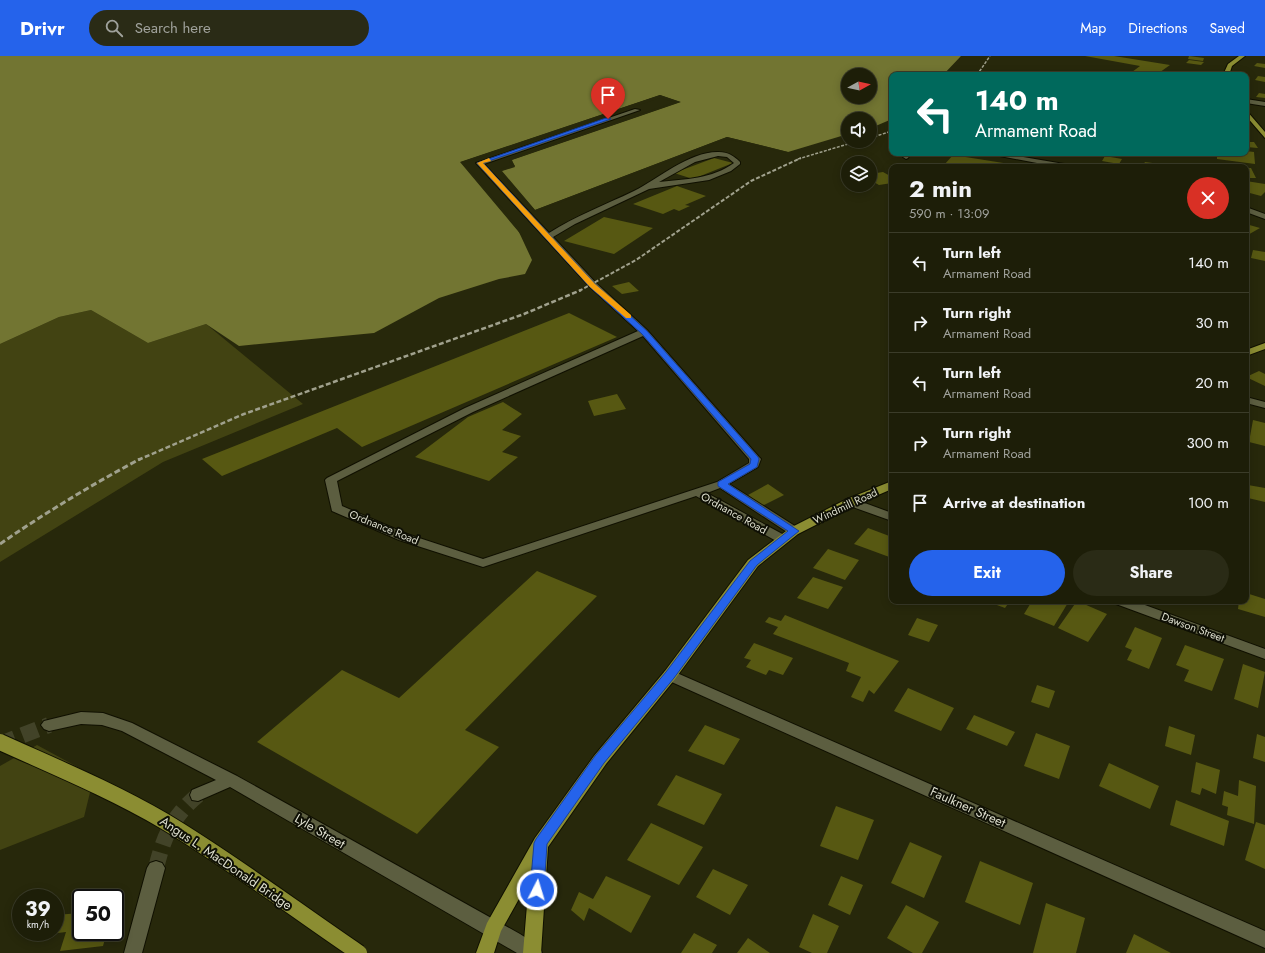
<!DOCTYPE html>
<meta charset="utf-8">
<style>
:root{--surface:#1d1e08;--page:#2a2b16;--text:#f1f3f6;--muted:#a0a29c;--line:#3b3c29;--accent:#2563eb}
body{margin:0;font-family:Jost,sans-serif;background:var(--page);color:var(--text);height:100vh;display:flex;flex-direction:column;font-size:15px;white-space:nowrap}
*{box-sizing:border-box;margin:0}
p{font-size:13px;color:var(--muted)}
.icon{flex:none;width:22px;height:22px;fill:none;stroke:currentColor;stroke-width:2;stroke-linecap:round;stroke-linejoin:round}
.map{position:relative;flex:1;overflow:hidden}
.drawer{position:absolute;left:889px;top:108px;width:360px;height:440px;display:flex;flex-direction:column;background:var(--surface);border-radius:8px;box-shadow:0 2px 10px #0003,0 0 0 1px var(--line)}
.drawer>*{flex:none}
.banner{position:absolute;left:889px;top:16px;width:360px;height:84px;border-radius:8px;box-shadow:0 2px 10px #0003,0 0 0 1px var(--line);background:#00695c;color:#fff;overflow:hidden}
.needle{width:26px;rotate:82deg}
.buttons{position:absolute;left:841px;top:12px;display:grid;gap:8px}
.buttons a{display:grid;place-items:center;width:36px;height:36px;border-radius:50%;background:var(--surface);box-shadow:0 2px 10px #0003,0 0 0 1px var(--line);font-size:20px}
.speed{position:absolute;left:12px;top:833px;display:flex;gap:8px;font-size:20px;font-weight:700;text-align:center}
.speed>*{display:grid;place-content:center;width:52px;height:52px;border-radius:50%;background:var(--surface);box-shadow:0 2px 10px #0003,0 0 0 1px var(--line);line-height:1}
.speed small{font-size:10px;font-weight:400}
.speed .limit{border:2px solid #111;border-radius:6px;background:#fff;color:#111}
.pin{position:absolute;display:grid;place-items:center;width:34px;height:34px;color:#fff;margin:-41px -17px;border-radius:50% 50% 50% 0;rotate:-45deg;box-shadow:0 0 4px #0007}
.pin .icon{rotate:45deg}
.me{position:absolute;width:44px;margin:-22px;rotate:5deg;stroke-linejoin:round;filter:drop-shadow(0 0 3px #0008)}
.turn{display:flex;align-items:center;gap:14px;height:84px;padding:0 20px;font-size:18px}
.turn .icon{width:52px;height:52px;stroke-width:2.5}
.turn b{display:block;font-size:28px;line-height:34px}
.round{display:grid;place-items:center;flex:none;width:42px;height:42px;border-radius:21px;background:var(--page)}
.overview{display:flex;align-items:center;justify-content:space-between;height:68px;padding:0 20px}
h1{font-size:24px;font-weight:700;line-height:30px}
.cta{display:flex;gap:8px;margin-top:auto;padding:8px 20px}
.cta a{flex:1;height:46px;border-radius:24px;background:var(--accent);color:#fff;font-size:16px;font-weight:700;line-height:46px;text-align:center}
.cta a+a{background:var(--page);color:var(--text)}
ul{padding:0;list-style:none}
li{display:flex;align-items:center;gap:12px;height:60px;padding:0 20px;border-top:1px solid var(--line)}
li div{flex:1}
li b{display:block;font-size:15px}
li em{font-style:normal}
header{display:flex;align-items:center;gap:24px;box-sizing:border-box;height:56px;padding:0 20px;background:var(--accent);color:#fff}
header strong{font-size:19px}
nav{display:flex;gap:22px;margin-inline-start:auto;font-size:14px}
.search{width:280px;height:36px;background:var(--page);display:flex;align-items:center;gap:10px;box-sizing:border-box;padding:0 14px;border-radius:22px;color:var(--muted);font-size:15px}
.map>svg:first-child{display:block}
.green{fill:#424312}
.water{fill:#727532;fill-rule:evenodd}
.pier{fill:#27280b}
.building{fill:#575812}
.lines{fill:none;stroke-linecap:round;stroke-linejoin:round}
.minor-tunnel{stroke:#424328;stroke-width:16;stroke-dasharray:16 8;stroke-linecap:butt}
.minor-casing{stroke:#101000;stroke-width:2}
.major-casing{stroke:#101000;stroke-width:2}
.minor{fill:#5c5e40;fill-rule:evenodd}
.major{fill:#8b8d32;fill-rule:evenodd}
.rail-far3{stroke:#a0a18d;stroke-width:1.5;stroke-dasharray:3 1.5;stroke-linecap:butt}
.rail-far2{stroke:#a0a18d;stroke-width:2;stroke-dasharray:4 2;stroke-linecap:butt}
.rail-far1{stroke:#a0a18d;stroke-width:2.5;stroke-dasharray:5 2.5;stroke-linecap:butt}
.rail{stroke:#a0a18d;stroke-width:3;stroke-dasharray:6 3;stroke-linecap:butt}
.major-bridge-casing{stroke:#101000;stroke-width:18;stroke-linecap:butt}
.major-bridge{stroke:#8b8d32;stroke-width:16}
.route{fill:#2563eb;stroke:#184099}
.slow{fill:#f59e0b}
.labels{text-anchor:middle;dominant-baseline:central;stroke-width:4;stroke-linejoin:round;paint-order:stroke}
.street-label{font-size:11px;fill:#dddece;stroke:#0f1005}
.near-street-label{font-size:13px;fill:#dddece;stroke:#0f1005}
</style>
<header>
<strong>Drivr</strong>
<div class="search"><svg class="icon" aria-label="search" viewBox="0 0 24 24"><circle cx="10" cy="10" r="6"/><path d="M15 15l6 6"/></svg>Search here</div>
<nav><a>Map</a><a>Directions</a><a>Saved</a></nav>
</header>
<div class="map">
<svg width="1265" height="897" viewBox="0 0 1265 897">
<rect width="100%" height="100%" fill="#27280b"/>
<!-- green -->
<path class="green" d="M91 254 148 287 206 268 303 348 163 406 0 506V288L59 261Z
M37 689 94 720 84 761 0 794V710Z"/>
<!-- water -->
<path class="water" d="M0 0H961L943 19H892V63L871 72 870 63H848V78L788 96 727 81 535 154 501 115 515 110 511 104 680 46 660 39 461 106 518 174 532 204 525 218 499 223 439 242 374 277 239 290 206 268 148 287 91 254 59 261 0 288ZM848 19H870V41H848Z"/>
<!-- pier -->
<path class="pier" d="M660 39 681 46 512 104 515 111 502 115 535 154 727 81 788 96 784 97 727 83 535 156 500 116 501 113 512 109 509 105 511 102 675 46 660 42 464 107 520 173 524 181H523L460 106Z"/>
<!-- building -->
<path class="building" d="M1085 0H1114L1170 9 1156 19H1128L1140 10Z
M1189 0 1204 2 1203 5 1188 3Z
M1189 4 1204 6 1201 9 1186 7Z
M1257 7 1265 8V12L1254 10Z
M1258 20 1265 21V26L1255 24Z
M1259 37 1265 38V42L1256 41Z
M1246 86H1254L1258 92 1246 91Z
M1246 95 1254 96 1255 108 1217 103V97H1246Z
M953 99 1016 109 1015 111 944 109Z
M1105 100 1122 103 1119 108 1102 105Z
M714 102 733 107 693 123 674 117Z
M1145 106 1160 108 1159 111H1142Z
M1246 112H1251L1256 122H1246Z
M883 116 892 121V127L879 129 870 124V118Z
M1246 125 1265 128V136L1261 140 1246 136Z
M677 130 706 140 685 149 690 150 679 155 674 153 663 158 633 148Z
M604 161 653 172 614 198 564 185Z
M1246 168 1260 172 1246 180Z
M1253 194 1265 196V205L1251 202Z
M629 226 639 235 622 238 612 230Z
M569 257 617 281 362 391 337 372 222 420 202 403Z
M1259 315 1265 318V330L1246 321Z
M617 338 626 353 594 360 588 345Z
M503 346 522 358 502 374 521 380 502 396 518 401 489 425 415 401 468 361Z
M1253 364 1265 367V390L1249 386Z
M768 428 784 439 762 450 748 439Z
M1248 429 1265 432V446L1248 442Z
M868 472 892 481V502L854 488Z
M828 493 859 504 845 524 813 512Z
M537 515 597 540 465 674 499 691 417 778 257 686 342 614 399 642Z
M813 521 843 531 828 553 797 542Z
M1246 537 1265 543V561L1238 553 1239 545H1246Z
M986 545H1010L1005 552Z
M1032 545H1069L1054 570 1024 558Z
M1077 545 1107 558 1088 586 1058 572Z
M785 559 899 605 874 638 869 634 863 646 851 641 861 621 846 615 849 607 773 578 778 571 765 566 769 561 781 565Z
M917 562 938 569 929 586 908 579Z
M1135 571 1162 582 1149 613 1127 604 1132 594 1125 591Z
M754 587 793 602 783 619 769 614 766 619 746 611 751 604 744 602Z
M1185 589 1224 603 1212 635 1184 625 1189 614 1176 609Z
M1243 608 1265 616 1258 652 1234 643Z
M1037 629 1055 635 1049 652 1031 646Z
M908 632 954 652 941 675 894 655Z
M974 659 1015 676 1007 690 966 673Z
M705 669 740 683 724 709 688 695Z
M1169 670 1195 679 1191 699 1165 690Z
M1036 677 1070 690 1059 723 1024 710Z
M1257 678 1265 681V706L1253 702Z
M1196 706 1220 714 1216 738 1202 732 1200 739 1191 736Z
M1109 707 1159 730 1150 753 1099 730Z
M676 719 722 738 704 769 657 749Z
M1239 724 1256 730 1254 768 1227 759 1228 751 1222 749 1224 735 1238 740Z
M1176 744 1229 765 1224 790 1170 769Z
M836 750 874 764 858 804 820 790Z
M1256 766 1265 769V813L1245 804Z
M651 767 703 791 679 829 627 804Z
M910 786 942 800 924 842 891 827Z
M980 805 1033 827 1020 869 965 846Z
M713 813 748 829 730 859 696 841Z
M606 820 651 840 631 877 589 852 584 865 571 854 579 836 593 843Z
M841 820 863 829 850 859 828 849Z
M1046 847 1085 862 1076 897H1033Z
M906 849 939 866 922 897H913L887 882Z
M81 857V876H107L103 890 60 895 66 876 33 880 34 876H55V859Z
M813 858 839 870 827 897H812L799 891Z
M694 877 717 889 712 897H681Z
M1134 878 1171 897H1126Z
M748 882 770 897H737Z"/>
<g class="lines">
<!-- minor-tunnel -->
<path class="minor-tunnel" d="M0 688 49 669
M156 812C164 780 172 761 198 739"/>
<defs>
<path id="minor" d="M1246 43 1265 46V50L1246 47Z
M635 53 640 54 484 108 549 177C575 160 605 149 634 135 658 123 690 95 719 96 728 96 734 100 740 106V108L731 115 709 124 649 133 575 168 553 181 596 227 647 274 759 401 761 403 758 411 729 428 798 472 800 475 798 478H790L720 432 707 437 786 480 788 483 786 486H778L696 440 483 511 399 484 332 455 325 424 327 422 465 352 638 275 590 231 476 107ZM718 100 727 101 734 107C712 123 685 123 659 126L695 106ZM643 280 749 403V407L717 426 483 503 407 478 342 450 337 425 473 356Z
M905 97H911L908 102 906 103 903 101Z
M984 97H999L1070 109 1074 111H1058Z
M1246 151 1265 158V163L1246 156Z
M1246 341 1265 346V352L1246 347Z
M851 442 892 457V465L847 449 845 446 847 443Z
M1114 545H1134L1265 593V603L1116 548Z
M670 614 1265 875V892L665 623 663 619 665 615Z
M81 656 103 657 132 667 237 720 520 878 540 891 542 897H517L230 731 198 745 192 744 190 739 192 734 216 724 122 675 102 669 81 668 49 675 44 673 41 669 44 665Z
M156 805 162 807 165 812 142 897H124L147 812 150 807Z"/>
<path id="major" d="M1239 0H1245L1232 10 1229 19H1223L1228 8Z
M1246 54 1265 76V82L1246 60Z
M1265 287V293L1246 300V294Z
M892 425V433L855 449 798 478 758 510 675 623 606 708 548 791 541 897H523L529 825 501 875 494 897H476L487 867 535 782 594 700 665 615 748 504 790 472 847 443Z"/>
</defs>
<!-- minor casing -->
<use href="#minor" class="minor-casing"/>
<!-- major casing -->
<use href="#major" class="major-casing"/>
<!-- minor -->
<use href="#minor" class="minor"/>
<!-- major -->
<use href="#major" class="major"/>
<!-- rail-far3 -->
<path class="rail-far3" d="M977 19 990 0
M870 82 892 75
M798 103 858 85"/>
<!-- rail-far2 -->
<path class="rail-far2" d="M579 235 636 204 751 125 801 102"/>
<!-- rail-far1 -->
<path class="rail-far1" d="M138 404 244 358 524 258 581 234"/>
<!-- rail -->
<path class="rail" d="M0 488C45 457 91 429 140 403"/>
<defs>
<path id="major-bridge" d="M0 686C55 711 111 734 164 765 231 805 294 853 359 897"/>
</defs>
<!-- major-bridge casing -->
<use href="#major-bridge" class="major-bridge-casing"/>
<!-- major-bridge -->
<use href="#major-bridge" class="major-bridge"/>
</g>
<!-- route -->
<path class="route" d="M606 62 611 63 483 107 595 228 647 275 758 401 759 403 757 411 728 428 799 475 757 509 674 622 604 707 547 788 544 834 542 838 537 839 532 838 530 834 534 787 536 783 595 700 666 616 750 505 788 475 718 430V426L750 408 751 403 642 278 590 231 477 107Z"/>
<!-- slow -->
<path class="slow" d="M489 102 491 105 483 107 595 228 631 259V262H626L590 231 477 107Z"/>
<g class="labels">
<!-- street labels -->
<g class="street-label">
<text transform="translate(845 450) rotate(-25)">Windmill Road</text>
<text transform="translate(734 457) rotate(29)">Ordnance Road</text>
<text transform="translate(384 471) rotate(22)">Ordnance Road</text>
<text transform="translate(1193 571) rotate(20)">Dawson Street</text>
</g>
<!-- near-street labels -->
<g class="near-street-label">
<text transform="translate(968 751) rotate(24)">Faulkner Street</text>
<text transform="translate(320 775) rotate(30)">Lyle Street</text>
<text transform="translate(226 807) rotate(34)">Angus L. MacDonald Bridge</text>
</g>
</g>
</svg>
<div class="buttons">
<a><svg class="needle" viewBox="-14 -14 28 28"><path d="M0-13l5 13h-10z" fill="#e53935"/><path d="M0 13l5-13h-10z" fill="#a0a29c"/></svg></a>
<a><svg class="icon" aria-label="sound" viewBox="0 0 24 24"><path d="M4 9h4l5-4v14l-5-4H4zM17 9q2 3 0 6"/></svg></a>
<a><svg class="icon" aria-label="layers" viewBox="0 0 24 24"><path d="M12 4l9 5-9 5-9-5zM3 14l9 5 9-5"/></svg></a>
</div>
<div class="speed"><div>39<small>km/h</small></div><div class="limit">50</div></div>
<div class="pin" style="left:608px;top:63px;background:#d93025"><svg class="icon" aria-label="arrive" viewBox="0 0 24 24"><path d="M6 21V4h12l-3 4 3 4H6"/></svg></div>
<svg class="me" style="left:537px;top:834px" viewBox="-20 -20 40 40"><circle r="17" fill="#2563eb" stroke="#fff" stroke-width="3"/><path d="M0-11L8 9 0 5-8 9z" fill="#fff"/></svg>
<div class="banner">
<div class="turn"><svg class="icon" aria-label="left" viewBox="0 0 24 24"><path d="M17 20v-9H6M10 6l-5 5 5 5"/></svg><div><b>140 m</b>Armament Road</div></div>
</div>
<section class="drawer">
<div class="overview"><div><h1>2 min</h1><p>590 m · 13:09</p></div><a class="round" style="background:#d93025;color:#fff"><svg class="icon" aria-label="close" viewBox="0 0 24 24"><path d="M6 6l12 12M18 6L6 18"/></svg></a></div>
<ul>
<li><svg class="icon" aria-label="left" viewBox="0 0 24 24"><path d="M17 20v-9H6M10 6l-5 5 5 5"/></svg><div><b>Turn left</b><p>Armament Road</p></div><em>140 m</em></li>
<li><svg class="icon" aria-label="right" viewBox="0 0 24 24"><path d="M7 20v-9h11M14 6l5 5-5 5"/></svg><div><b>Turn right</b><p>Armament Road</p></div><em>30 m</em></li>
<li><svg class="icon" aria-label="left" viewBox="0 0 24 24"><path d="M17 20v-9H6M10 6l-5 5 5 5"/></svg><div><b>Turn left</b><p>Armament Road</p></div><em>20 m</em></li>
<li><svg class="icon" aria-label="right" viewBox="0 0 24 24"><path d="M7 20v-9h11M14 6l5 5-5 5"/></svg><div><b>Turn right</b><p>Armament Road</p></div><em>300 m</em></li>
<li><svg class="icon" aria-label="arrive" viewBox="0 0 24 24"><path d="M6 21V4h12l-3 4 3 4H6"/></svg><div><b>Arrive at destination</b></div><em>100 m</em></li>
</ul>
<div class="cta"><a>Exit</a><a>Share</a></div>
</section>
</div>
